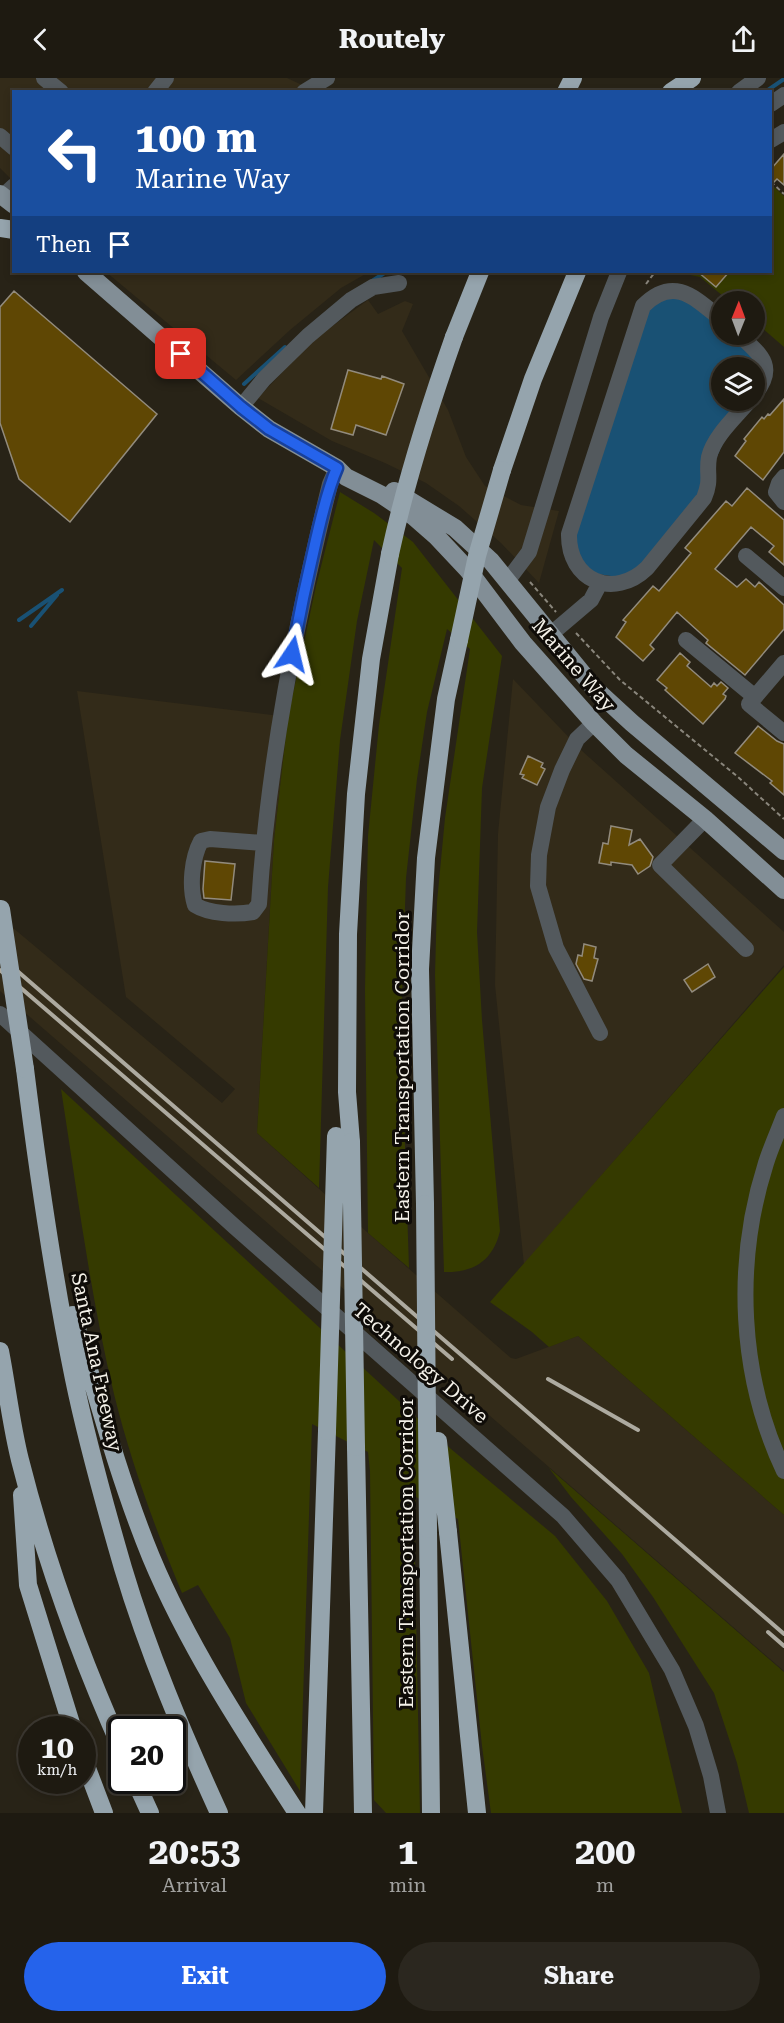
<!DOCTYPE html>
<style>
:root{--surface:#1e1a11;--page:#2b271f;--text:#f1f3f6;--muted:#a1a19f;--line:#3c3831;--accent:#2563eb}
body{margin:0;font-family:"Roboto Serif",serif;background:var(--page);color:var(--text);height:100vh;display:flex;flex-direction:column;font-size:22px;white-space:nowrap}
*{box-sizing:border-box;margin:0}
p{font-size:20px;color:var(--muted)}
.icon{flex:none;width:33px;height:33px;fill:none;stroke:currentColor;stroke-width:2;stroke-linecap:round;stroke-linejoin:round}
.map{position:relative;height:1735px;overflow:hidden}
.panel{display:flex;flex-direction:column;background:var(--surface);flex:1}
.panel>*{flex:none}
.top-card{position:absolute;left:12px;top:12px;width:760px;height:183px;border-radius:0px;box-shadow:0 3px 9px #0003,0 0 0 2px var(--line);background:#1a4fa0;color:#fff;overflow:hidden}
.needle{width:39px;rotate:1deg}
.fabs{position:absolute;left:711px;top:213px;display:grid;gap:12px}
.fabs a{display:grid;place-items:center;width:54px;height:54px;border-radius:50%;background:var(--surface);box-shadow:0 3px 9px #0003,0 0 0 2px var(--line);font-size:30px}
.speed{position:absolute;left:18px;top:1638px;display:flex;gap:12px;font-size:30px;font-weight:700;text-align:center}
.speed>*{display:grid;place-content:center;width:78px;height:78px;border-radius:50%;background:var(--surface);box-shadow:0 3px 9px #0003,0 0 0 2px var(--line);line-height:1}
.speed small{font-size:15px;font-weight:400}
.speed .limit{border:3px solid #111;border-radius:9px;background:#fff;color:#111}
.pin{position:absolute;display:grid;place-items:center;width:51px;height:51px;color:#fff;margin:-26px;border-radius:12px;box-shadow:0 3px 9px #0006}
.me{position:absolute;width:66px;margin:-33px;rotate:10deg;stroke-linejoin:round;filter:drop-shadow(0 0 4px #0008)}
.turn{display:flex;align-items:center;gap:21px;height:126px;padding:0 24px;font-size:27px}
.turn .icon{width:78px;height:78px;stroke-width:2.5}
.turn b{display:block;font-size:42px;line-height:51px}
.then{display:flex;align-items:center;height:57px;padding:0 24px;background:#0003;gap:12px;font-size:22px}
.eta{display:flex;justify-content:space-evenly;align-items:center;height:102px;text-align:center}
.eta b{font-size:36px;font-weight:700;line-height:42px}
.primary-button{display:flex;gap:12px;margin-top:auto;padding:12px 24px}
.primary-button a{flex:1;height:69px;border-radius:36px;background:var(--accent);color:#fff;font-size:24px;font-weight:700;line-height:69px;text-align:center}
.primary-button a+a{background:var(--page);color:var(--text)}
header{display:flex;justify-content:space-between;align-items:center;height:78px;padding:0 24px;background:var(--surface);font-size:27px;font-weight:700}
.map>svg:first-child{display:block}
.built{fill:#332b19}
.green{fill:#353a00}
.water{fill:#195174}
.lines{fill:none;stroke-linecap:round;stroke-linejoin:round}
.stream{stroke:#195174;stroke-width:4}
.building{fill:#5f4704;stroke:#928b7d;stroke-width:1.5}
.path{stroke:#8a867c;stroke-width:2;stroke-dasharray:4.5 3;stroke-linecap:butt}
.minor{stroke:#53595d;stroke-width:16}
.major{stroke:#828e96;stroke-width:18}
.highway{stroke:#95a4ad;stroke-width:18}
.rail{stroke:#adaaa0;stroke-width:4}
.highway-bridge{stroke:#95a4ad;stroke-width:18}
.route-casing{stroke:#184099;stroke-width:15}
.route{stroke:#2563eb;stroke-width:10}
.labels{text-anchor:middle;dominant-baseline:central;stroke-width:6;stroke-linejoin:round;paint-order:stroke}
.street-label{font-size:20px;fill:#f4f1e9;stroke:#0f0c08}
</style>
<header><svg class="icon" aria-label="back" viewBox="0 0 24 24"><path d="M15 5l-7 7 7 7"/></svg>Routely<svg class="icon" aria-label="share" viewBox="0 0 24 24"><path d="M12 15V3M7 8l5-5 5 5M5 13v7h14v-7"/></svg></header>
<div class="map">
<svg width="784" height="1735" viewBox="0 0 784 1735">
<rect width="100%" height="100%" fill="#282317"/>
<!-- built -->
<path class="built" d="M0 0H287L315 13 14 14 13 103 0 90Z
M106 194H369L341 210 290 252 236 302Z
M368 222 378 236 405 223 413 226 402 253 448 332 466 379 485 408 521 427 559 433 539 505 501 465 459 428 426 405 385 385 332 363 258 320 312 263Z
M513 601 581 672 784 854V887L524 1187 495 907 498 756Z
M77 613 288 639 274 762 257 1055 368 1155 511 1280 516 1281 578 1258 784 1437V1593L0 913V839L222 1025 235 1011 126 919Z"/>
<!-- green -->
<path class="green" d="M771 106 784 118V269L755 244 754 224 729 223 700 199 676 194H771Z
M340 414 374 435 413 464 502 578 482 710 477 854 482 942 500 1153C493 1183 473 1195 444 1194L435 897 437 824 445 740 470 571 447 551 427 634 417 701 406 800 401 946 409 1190 368 1155 365 912 368 758 379 647 402 490 374 462 357 543 340 662 328 809 319 1110 257 1055 274 762 288 639 316 508Z
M784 889V1437L578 1258 549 1269 532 1254 490 1224Z
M61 1011 451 1371 555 1458 607 1523 649 1595 682 1735H491L482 1668 458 1441 416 1419 414 1434 420 1735H386L374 1722 370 1393 368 1374 312 1346 300 1713 246 1625 230 1560 198 1507 182 1515C155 1450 131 1385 114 1316 90 1216 77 1113 61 1011Z
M549 1390 784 1594V1735H749L737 1685 714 1615 653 1519 622 1476 571 1419Z"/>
<!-- water -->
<path class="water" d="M676 219 690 223 721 250 722 256 729 257 756 280 761 290 755 307 754 290H722V322L742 323 701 414 639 493 624 500 591 495 576 472 577 453 644 237 660 221Z"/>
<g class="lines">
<!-- stream -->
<path class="stream" d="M765 14 784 1
M372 203 386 194
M244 306 285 269
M19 542 62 512
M31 548 57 517"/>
</g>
<!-- building -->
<path class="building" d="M784 76V107L777 101 771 107V91Z
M698 194H729L716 209Z
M14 213 157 336 70 444 19 401 0 345V229Z
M348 292 381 301 382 298 404 306 386 357 356 347 353 357 331 351Z
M784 321V374L763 402 735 378 746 363 744 361 762 339 764 341 768 336 770 337Z
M747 410 784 442V487L769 474 774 468 751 449 715 491 737 509 746 501 755 509 759 504 784 527V551L745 597 706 565 708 562 677 534 650 567 654 571 643 583 616 559 626 544 623 542 653 508 659 513 676 493 691 475 685 470 726 423 732 428Z
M680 575 690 584 687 588 711 609 714 605 717 608 721 604 728 610 723 616 726 618 725 621 703 646 665 612 667 610 657 602Z
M758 648 777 663 784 666V717L770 705 772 703 735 675Z
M528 678 543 685 541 689 545 691 537 707 522 700 524 697 520 696Z
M611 748 632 752 629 767 640 761 653 779 650 788 638 796 632 787 611 784V787L599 785 603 765 608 766Z
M205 783 235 786 231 822 204 820 203 811Z
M584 866 596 869 594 880 598 881 592 903 584 901 576 886 578 877 582 878Z
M708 886 715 899 692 914 684 902Z"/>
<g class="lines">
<!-- path -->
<path class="path" d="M771 104 784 116
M646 206 655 194
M530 504 556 534
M576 555 620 602 738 699 784 741"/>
<!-- minor -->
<path class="minor" d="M44 0 61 14
M155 14 166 0
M304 14 327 0
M739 14 758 0
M771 26 784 17
M0 58 14 70
M771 62 784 54
M3 118 14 108
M722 242C695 220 674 197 643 228L569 456C568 503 614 522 647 490L704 420C712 401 706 396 709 379 714 358 736 339 750 322
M738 256C760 276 778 288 754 317
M241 329 264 301 308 258 351 222 373 209 399 205
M784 399 779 405 776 414 784 424
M746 478 784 510
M508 502 529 474 601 239 619 194
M551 556 591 522 600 505
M686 562 755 619
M784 585 749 626 784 655
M594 645 577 661 562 692 548 729 539 777 538 808 556 870 600 955
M705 741 660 787 746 871
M263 765 210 761 201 763C192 780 189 808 195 827 209 836 236 837 253 834L259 826C268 684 296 544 330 406L337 390
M0 936 235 1149 563 1438 618 1502 672 1592 696 1648 711 1698 718 1735
M784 1038C778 1054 771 1069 766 1085 734 1185 739 1298 784 1393"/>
<!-- major -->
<path class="major" d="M0 116 14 127
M86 194 241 329 269 351 337 390 346 399 382 417 413 438 437 459 468 492 523 565 594 645 626 677 705 741 784 812
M394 413 455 450 491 483 595 611 632 645 784 773"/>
<!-- highway -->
<path class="highway" d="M566 14 573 0
M671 14 692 0
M0 150 14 152
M454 259 480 194
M502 392 533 301 577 194
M25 991C38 1095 53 1198 74 1301 87 1364 105 1428 123 1490 148 1574 183 1656 219 1735
M351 1064 347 1014 348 856 356 716 371 581 390 476
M425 1126 420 891 426 780 446 621 459 562
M73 1237C97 1318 119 1401 151 1479 189 1570 244 1653 297 1735
M0 1273C7 1309 11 1346 20 1382 45 1481 80 1578 122 1672
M356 1369 363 1735
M22 1417 28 1507 73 1652
M428 1451 431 1735
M448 1454 477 1735
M82 1677 104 1735
M135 1702 150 1735
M314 1735 327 1353"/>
<!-- rail -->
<path class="rail" d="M0 878 784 1556
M0 892 452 1281
M548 1301 638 1352
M768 1554 784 1568"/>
<!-- highway-bridge -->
<path class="highway-bridge" d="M390 476C406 402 429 330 454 259
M459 562 477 478 502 392
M1 831 25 991
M351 1064 356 1369
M425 1126 428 1451
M327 1353 336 1058
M438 1363 448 1454"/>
</g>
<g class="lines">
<defs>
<path id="route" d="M181 276 241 329 269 351 337 390C327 413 322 437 316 462 307 500 299 538 292 576"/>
</defs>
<!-- route casing -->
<use href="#route" class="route-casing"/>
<!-- route -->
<use href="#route" class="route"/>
</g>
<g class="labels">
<!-- street labels -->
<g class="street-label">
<text transform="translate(574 587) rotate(49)">Marine Way</text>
<text transform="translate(402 989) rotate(-90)">Eastern Transportation Corridor</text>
<text transform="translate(97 1284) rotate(78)">Santa Ana Freeway</text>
<text transform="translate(421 1285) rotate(41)">Technology Drive</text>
<text transform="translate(406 1475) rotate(-90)">Eastern Transportation Corridor</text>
</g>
</g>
</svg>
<div class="fabs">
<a><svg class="needle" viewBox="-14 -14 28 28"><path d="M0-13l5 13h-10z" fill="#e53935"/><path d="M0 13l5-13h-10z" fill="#a1a19f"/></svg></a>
<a><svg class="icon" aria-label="layers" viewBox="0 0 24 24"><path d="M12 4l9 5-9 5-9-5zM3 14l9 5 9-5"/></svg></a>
</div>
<div class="speed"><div>10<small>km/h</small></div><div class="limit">20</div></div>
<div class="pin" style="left:181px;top:276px;background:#d93025"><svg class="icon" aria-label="arrive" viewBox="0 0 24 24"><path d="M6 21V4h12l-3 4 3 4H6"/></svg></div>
<svg class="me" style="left:292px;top:576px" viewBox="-20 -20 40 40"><path d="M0-17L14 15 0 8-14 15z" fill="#2563eb" stroke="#fff" stroke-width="4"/></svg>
<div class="top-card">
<div class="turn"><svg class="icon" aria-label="left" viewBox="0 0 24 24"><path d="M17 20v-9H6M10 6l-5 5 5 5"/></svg><div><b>100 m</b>Marine Way</div></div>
<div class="then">Then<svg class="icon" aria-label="arrive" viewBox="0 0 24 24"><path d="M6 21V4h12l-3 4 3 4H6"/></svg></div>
</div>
</div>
<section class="panel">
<div class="eta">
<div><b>20:53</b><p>Arrival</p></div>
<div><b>1</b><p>min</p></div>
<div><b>200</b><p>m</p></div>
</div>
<div class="primary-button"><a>Exit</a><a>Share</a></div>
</section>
